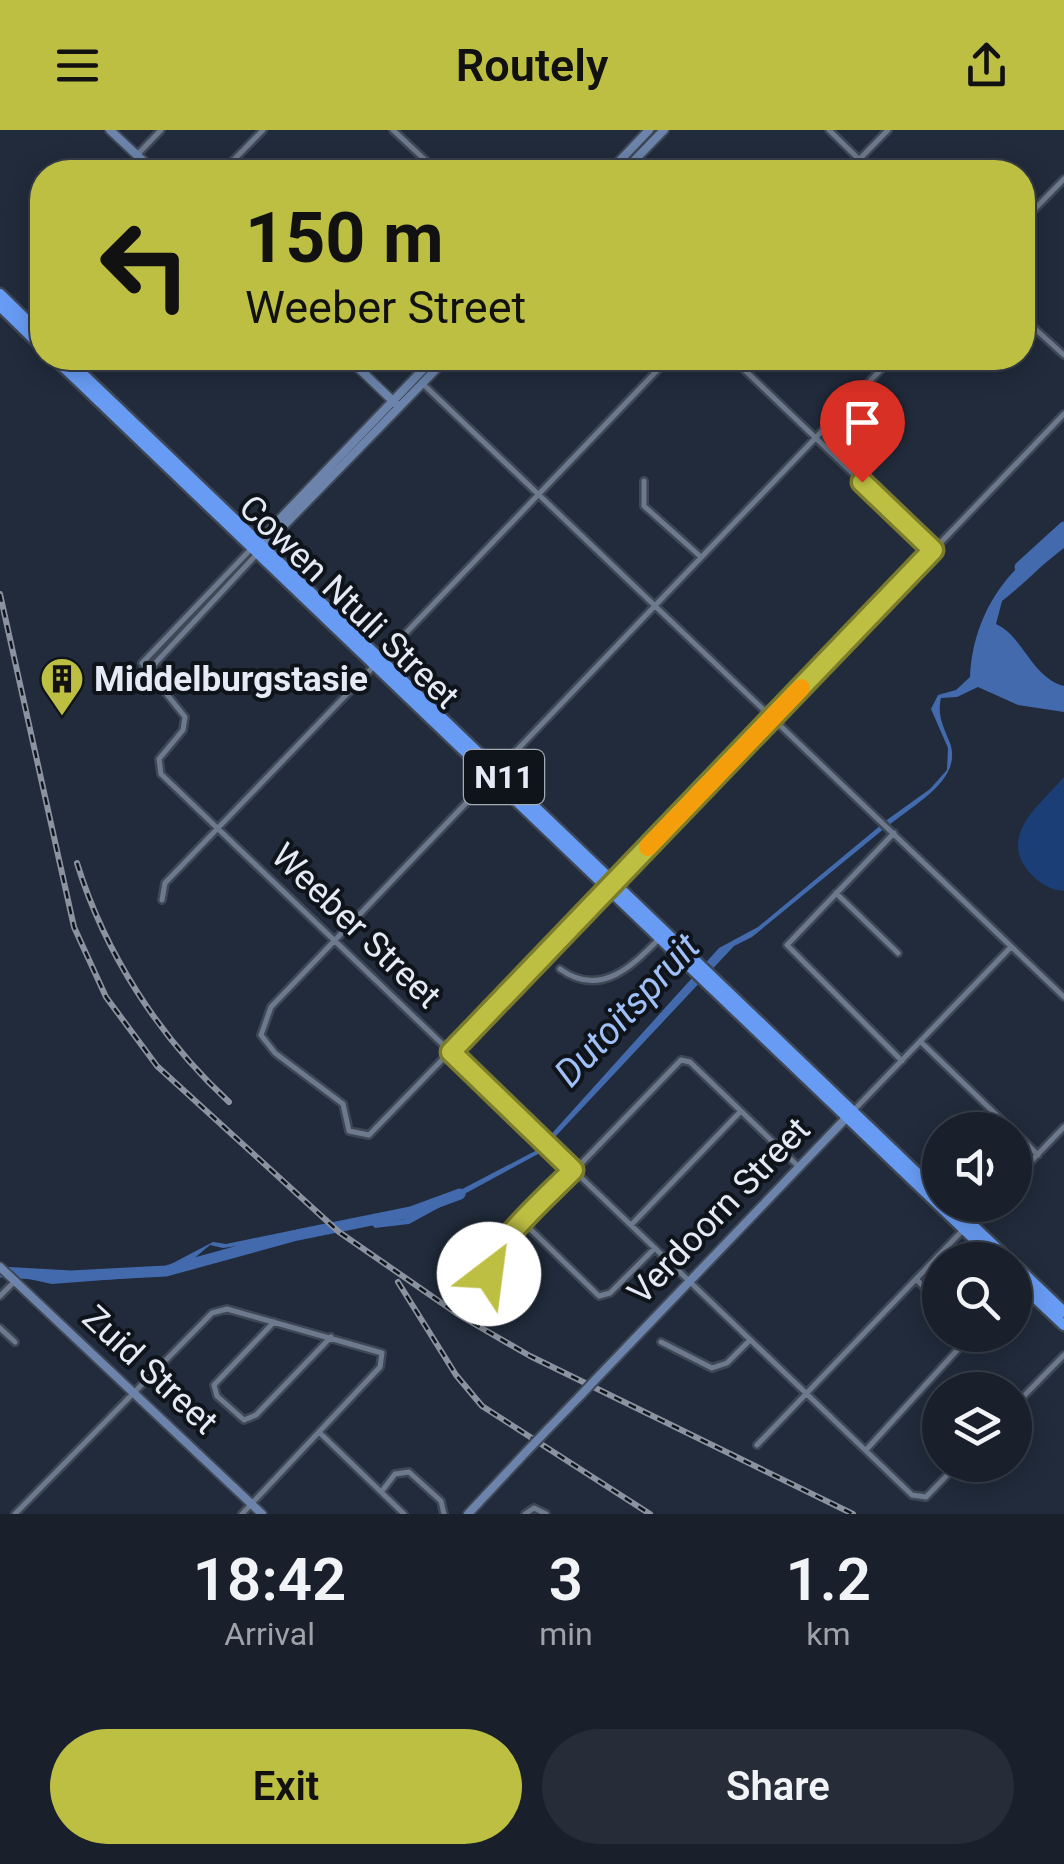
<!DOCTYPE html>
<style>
:root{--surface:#19202c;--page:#262d38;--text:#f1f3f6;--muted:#9fa3a9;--line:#373e48;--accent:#bdbf43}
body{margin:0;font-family:Roboto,sans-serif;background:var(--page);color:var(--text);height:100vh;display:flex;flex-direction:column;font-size:38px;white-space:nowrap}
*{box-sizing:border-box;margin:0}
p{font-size:32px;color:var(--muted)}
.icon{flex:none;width:55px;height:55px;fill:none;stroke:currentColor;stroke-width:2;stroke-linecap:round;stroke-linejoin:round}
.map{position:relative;height:1384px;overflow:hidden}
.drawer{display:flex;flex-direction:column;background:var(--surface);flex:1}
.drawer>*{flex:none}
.hud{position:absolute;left:30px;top:30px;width:1005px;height:210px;border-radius:40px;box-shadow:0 5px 25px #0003,0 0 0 2px var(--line);background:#bdbf43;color:#111;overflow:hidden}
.controls{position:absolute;left:922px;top:982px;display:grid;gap:20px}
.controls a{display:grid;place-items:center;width:110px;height:110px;border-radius:50%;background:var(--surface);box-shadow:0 5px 25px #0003,0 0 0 2px var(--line);font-size:50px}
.pin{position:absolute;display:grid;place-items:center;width:85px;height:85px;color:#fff;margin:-102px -42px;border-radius:50% 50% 50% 0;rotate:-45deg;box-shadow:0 0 10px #0007}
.pin .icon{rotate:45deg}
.me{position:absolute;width:110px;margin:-55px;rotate:30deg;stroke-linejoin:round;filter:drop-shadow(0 0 8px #0008)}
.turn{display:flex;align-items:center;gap:35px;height:210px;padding:0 50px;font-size:45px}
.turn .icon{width:130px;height:130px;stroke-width:2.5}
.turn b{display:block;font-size:70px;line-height:85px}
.eta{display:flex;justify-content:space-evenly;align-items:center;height:170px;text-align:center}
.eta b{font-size:60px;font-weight:600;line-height:70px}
.action{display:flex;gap:20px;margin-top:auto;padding:20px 50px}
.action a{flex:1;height:115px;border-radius:60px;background:var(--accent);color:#111;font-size:40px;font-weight:600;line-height:115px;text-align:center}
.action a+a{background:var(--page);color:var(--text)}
header{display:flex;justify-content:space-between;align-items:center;height:130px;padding:0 50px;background:var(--accent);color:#111;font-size:45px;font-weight:600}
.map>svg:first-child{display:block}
.green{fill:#1c3e76}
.water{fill:#426aad}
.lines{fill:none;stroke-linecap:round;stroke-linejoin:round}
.river{stroke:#426aad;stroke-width:11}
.street-casing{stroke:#3e4755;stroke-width:10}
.secondary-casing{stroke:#3e4755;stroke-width:12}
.highway-casing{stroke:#3e4755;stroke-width:15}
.street{stroke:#6d798c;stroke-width:5}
.secondary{stroke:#6c84ab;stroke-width:8}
.highway{stroke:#689cf4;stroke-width:10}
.rail-casing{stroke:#8b93a1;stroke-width:6}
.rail{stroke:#0f131a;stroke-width:2.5;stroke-dasharray:8;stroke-linecap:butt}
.secondary-bridge-casing{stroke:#3e4755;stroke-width:12;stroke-linecap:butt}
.secondary-bridge{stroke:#6c84ab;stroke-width:8}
.route-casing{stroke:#7b7c2c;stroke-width:25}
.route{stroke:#bdbf43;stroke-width:18}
.slow{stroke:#f59e0b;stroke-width:18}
.labels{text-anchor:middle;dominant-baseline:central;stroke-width:8;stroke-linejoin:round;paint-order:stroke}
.shield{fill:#0f131a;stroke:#a4aab4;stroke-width:2.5}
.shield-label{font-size:32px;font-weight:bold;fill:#e4ebf6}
.street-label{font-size:35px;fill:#e4ebf6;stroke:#0f131a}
.poi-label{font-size:35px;font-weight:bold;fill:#e4ebf6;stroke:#0f131a;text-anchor:start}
.water-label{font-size:38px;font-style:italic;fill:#9fc1f8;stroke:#0f131a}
</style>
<header><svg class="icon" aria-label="menu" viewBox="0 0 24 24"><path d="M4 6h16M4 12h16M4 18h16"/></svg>Routely<svg class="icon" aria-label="share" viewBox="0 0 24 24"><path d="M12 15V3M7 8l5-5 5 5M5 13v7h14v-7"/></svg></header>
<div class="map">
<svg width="1064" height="1384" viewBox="0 0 1064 1384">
<rect width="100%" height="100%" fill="#212b3b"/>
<!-- green -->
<path class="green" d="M1064 647V761C1050 760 1039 753 1029 742 998 705 1040 675 1064 647Z"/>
<!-- water -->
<path class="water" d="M1064 404V418C1041 435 1023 455 1002 471L996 494C1024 507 1031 547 1064 556V582L1018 575 978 557 957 567 941 568C937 585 943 596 950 613 963 650 914 674 888 696L884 692 930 659 947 640 948 618 931 579 938 565 956 560 970 547C973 483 1009 432 1064 404Z
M881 695 885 698 752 807 734 816 540 1023 409 1094 375 1098 371 1094 405 1089 537 1020 719 818 758 797Z
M294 1100 296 1108 223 1118 210 1115 191 1131 156 1146 52 1154 15 1146 12 1141 29 1139 48 1148 69 1149 154 1143 213 1112 226 1114Z"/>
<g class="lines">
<!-- river -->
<path class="river" d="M1020 437 1064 397
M0 1142 71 1146 166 1141 297 1105 411 1082 460 1064"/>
<defs>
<path id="street" d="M393 0 438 42
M829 0 872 42
M137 25 161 0
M222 42 263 0
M847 42 888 0
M1022 92 1064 49
M1022 187 1064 225
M732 228 932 419
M423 254 1064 867
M644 351V376L701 427
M251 419 142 533 185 587 183 600 159 629 161 644 912 1365 926 1367 957 1335
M381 529 669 228
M148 541 256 425
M894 703 787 815 902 931
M616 751 1064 284
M608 759 369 1005 349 1001 343 974 275 923 261 905 271 877 892 228
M836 763 898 823
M162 770 165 753 373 537
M560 839C600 868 631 837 659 809
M921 912 1012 1000
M854 980 1011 817
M1015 1002 1038 1025
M1015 1048 1064 997
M524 1093 599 1166 610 1163 655 1118
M970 1093 988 1075
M631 1095 741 981
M917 1150 940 1173
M494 1158 489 1138 494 1124 681 930 690 932 799 1037
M0 1166 15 1151
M274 1192 214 1255 217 1266 244 1290 256 1285 331 1207
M0 1198 15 1212
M661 1212 712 1238 727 1233 750 1210
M1015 1275 1064 1225
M320 1303 404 1384
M757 1315 962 1101
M866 1320 971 1205
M382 1361 395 1344 409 1342 441 1371 444 1384
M15 1384 212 1183 227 1179 382 1223 380 1237 242 1384
M525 1384 534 1378 546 1384"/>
<path id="secondary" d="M110 0 155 42
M609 42 649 0
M623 42 664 0
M348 228 395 273
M254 416 434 228
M262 418 447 228
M0 1137 262 1384
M595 1250 849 985
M548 1299 581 1265
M468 1384 526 1322"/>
<path id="highway" d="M0 164 42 205
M0 176 42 217
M54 228 996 1130
M66 228 940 1065
M951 1075 1009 1130
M1015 1135 1064 1182
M1015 1149 1064 1195"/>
</defs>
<!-- street casing -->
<use href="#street" class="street-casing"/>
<!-- secondary casing -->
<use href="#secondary" class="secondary-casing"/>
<!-- highway casing -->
<use href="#highway" class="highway-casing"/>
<!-- street -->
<use href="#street" class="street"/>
<!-- secondary -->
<use href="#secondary" class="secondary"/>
<!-- highway -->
<use href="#highway" class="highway"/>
<defs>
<path id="rail" d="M0 464 74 797 106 867 157 936 339 1102 459 1185 530 1226 853 1384
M77 733C105 824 160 908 229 972
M398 1152 456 1245 482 1276 650 1384"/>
</defs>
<!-- rail casing -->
<use href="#rail" class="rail-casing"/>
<!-- rail -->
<use href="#rail" class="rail"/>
<defs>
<path id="secondary-bridge" d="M581 1265 595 1250
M526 1322 548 1299"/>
</defs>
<!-- secondary-bridge casing -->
<use href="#secondary-bridge" class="secondary-bridge-casing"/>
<!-- secondary-bridge -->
<use href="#secondary-bridge" class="secondary-bridge"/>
</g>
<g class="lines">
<defs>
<path id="route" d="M489 1144C487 1118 553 1061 573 1040L451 922 933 420 862 352"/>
</defs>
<!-- route casing -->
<use href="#route" class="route-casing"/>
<!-- route -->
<use href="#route" class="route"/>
<!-- slow -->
<path class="slow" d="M648 717 801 558"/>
</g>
<!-- icons -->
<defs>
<symbol id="building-pin" viewBox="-11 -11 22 30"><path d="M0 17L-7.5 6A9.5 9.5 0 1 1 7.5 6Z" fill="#bdbf43" stroke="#0f131a"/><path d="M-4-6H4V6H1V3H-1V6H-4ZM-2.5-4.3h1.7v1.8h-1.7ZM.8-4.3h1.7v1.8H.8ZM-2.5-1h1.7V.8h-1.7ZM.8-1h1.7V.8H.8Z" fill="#111"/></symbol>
</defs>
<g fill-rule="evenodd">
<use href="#building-pin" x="37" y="524" width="50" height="68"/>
</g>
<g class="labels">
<!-- shield labels -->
<rect class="shield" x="464" y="620" width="80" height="54" rx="8"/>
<g class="shield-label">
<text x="504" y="647">N11</text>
</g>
<!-- street labels -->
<g class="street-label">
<text transform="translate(349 472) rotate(44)">Cowen Ntuli Street</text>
<text transform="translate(356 796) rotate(44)">Weeber Street</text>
<text transform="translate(719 1081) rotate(-46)">Verdoorn Street</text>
<text transform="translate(150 1240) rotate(43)">Zuid Street</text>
</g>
<!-- poi labels -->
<g class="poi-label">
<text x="94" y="549">Middelburgstasie</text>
</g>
<!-- water labels -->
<g class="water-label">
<text transform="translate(627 880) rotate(-47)">Dutoitspruit</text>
</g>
</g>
</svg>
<div class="controls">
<a><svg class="icon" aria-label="sound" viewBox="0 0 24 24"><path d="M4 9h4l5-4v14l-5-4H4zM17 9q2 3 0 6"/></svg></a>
<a><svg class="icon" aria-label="search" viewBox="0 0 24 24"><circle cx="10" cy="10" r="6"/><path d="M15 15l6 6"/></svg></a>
<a><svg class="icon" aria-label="layers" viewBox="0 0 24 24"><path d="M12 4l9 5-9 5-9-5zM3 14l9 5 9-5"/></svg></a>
</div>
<div class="pin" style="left:862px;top:352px;background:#d93025"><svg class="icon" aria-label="arrive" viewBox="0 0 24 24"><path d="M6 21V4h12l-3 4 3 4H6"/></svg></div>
<svg class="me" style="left:489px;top:1144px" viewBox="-20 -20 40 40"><circle r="19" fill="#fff"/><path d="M0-13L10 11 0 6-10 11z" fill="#bdbf43"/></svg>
<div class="hud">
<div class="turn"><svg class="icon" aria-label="left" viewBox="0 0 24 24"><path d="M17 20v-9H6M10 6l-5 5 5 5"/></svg><div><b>150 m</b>Weeber Street</div></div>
</div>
</div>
<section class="drawer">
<div class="eta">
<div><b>18:42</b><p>Arrival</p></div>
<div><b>3</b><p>min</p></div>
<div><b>1.2</b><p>km</p></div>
</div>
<div class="action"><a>Exit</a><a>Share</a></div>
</section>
